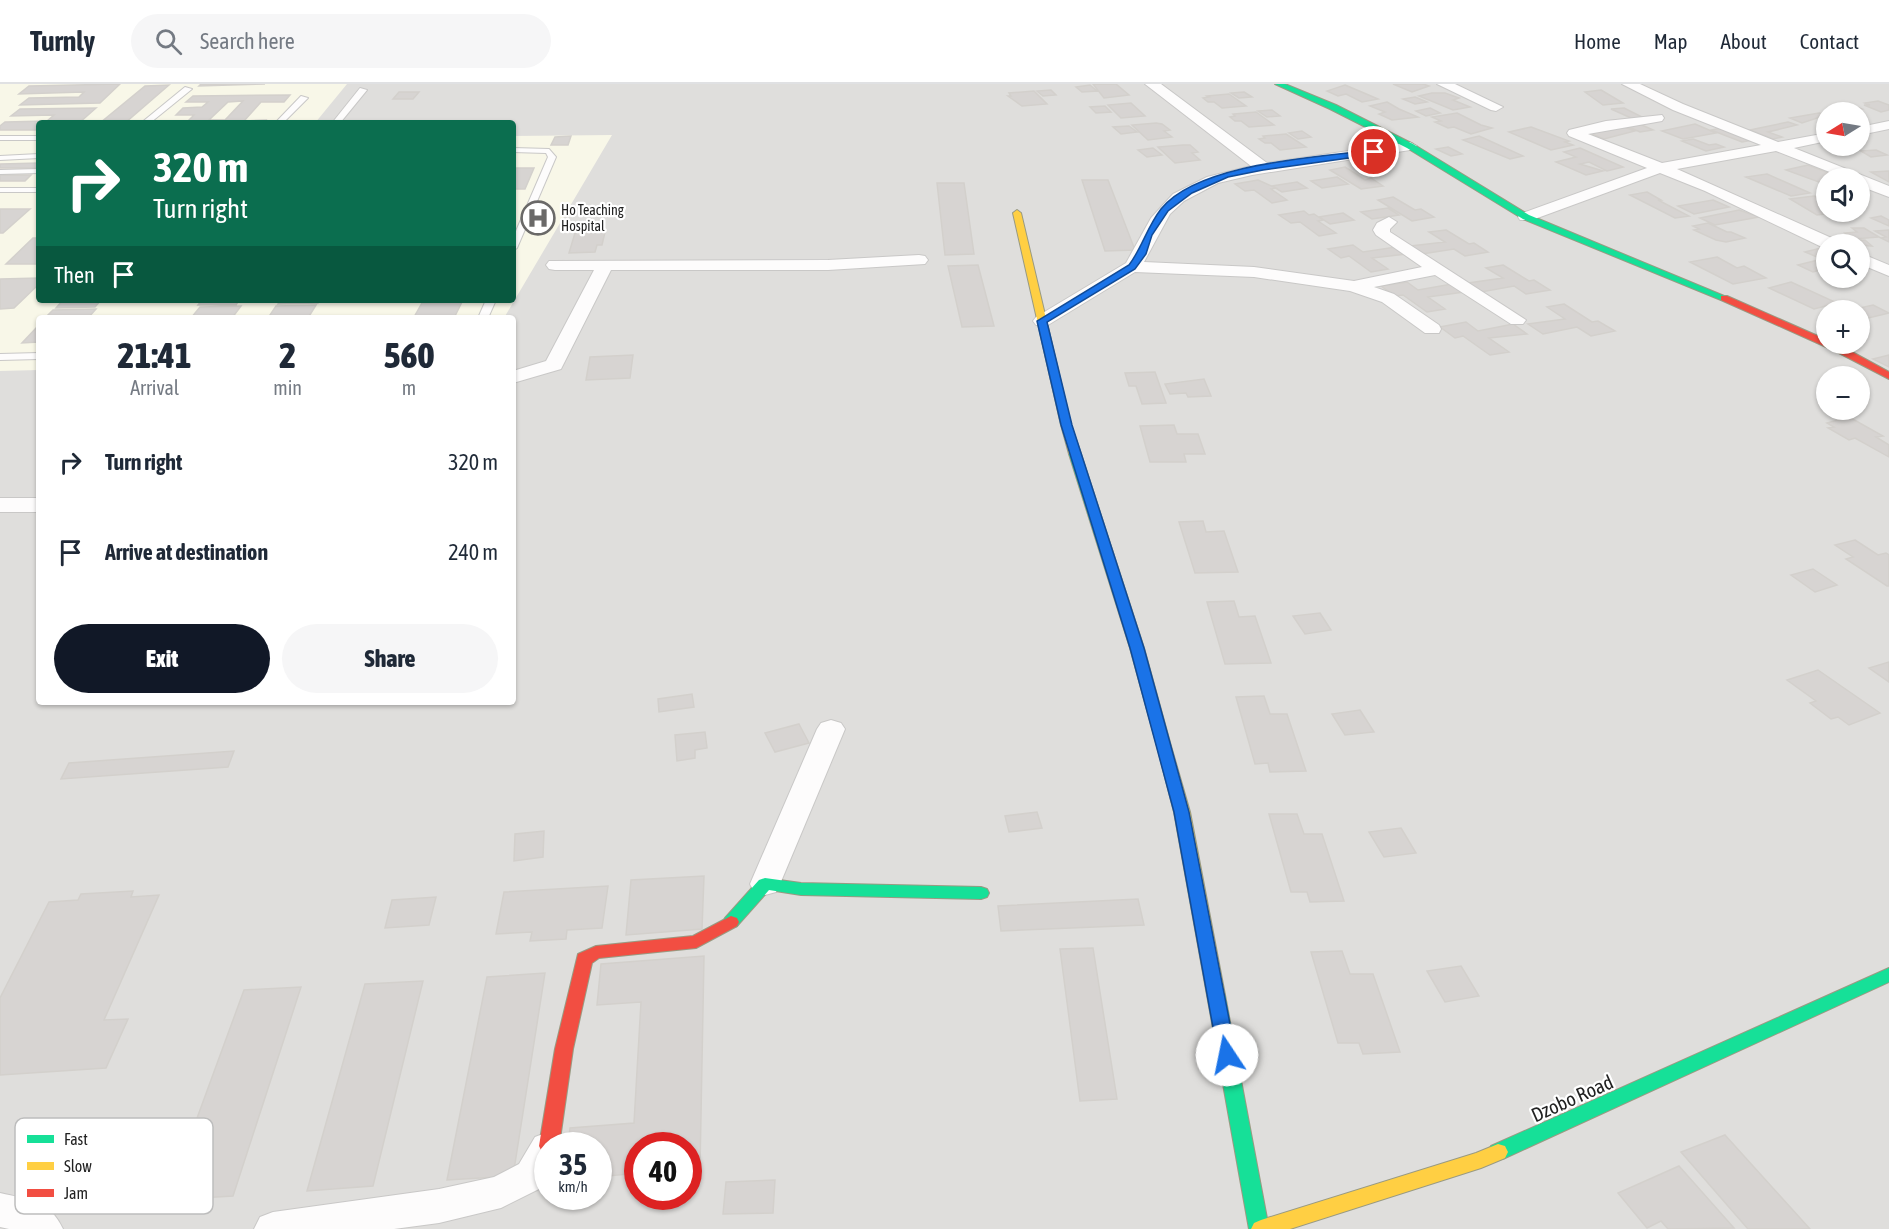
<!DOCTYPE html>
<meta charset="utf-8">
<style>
:root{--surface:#fff;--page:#f6f6f7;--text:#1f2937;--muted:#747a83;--line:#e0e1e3;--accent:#111827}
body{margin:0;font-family:"Asap Condensed",sans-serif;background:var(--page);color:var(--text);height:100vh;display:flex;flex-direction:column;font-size:22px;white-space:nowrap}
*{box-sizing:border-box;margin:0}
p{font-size:20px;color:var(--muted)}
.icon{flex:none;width:33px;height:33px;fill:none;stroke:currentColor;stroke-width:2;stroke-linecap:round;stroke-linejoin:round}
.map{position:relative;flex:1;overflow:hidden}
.details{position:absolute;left:36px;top:231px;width:480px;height:390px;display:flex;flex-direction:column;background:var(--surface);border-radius:6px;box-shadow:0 2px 4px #0004}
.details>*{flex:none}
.top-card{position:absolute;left:36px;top:36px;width:480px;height:183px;border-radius:6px;box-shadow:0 2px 4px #0004;background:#0b6e4f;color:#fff;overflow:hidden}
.needle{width:39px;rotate:259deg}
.controls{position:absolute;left:1816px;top:18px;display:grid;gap:12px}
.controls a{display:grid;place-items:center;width:54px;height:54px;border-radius:50%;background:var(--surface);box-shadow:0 2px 4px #0004;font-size:30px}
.speed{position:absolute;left:534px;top:1048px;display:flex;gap:12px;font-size:30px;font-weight:700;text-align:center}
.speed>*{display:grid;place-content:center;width:78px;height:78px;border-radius:50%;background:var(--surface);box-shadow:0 2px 4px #0004;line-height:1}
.speed small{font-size:15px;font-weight:400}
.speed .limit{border:9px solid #d22;background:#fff;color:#111}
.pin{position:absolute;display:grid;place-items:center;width:51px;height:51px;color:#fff;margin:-26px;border:3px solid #fff;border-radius:50%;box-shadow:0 2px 6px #0007}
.me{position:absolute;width:66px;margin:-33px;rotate:349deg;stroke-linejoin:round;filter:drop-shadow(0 0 4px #0008)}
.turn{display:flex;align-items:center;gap:21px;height:126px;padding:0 18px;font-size:27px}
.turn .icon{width:78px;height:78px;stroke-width:2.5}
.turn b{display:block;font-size:42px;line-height:51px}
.then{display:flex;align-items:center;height:57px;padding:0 18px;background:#0003;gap:12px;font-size:22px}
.eta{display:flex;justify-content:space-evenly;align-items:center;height:102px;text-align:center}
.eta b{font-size:36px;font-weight:800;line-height:42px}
.cta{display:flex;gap:12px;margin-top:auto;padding:12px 18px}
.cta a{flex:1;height:69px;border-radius:36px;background:var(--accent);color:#fff;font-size:24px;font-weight:800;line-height:69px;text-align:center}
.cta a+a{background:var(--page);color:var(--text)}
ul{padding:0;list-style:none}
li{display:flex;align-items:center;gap:18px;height:90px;padding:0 18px}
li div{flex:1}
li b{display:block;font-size:22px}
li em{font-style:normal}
header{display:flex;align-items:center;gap:36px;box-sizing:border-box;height:84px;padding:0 30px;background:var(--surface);border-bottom:2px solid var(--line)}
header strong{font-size:28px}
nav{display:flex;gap:33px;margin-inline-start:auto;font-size:21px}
.search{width:420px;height:54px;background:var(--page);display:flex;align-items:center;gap:15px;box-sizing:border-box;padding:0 21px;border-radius:33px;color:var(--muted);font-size:22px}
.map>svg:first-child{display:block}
.residential{fill:#dfdedc;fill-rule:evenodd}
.education{fill:#f8f7e8}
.building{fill:#d7d4d2;stroke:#d3d0cc;stroke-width:1.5;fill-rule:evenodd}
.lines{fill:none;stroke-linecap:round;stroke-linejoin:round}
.lane-casing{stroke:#c9c8c7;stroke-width:2}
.street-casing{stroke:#c9c8c7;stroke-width:2}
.fast-casing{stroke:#999a82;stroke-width:2}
.slow-casing{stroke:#999a82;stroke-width:2}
.jam-casing{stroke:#999a82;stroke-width:2}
.lane{fill:#fdfcfc;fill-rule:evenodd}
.street{fill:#fdfcfc;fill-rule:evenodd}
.fast{fill:#16e098;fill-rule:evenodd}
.slow{fill:#ffcf43;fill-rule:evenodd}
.jam{fill:#f24e42;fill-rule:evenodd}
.route{fill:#1a73e8;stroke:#114b97;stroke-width:1.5}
.labels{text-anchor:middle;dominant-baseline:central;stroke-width:4.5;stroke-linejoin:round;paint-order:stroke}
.far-poi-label{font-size:14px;fill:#222;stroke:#fff;text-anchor:start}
.near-street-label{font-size:20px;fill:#222;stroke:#fff}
.key{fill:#fff;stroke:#bdbdbd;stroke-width:1.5}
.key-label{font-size:16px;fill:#222}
</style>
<header>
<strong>Turnly</strong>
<div class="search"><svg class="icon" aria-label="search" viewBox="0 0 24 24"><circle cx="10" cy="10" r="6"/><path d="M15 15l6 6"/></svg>Search here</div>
<nav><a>Home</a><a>Map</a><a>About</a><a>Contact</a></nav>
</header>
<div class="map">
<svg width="1889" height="1145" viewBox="0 0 1889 1145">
<rect width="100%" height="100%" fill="#f0eeeb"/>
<!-- residential -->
<path class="residential" d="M0 0H1889V1145H0ZM1827 28H1860V62H1827ZM39 39H513V216H39ZM1827 94H1860V128H1827ZM1827 160H1860V194H1827ZM1827 226H1860V260H1827ZM39 234H513V618H39ZM1827 292H1860V326H1827ZM548 1062H598V1113H548ZM638 1062H688V1113H638Z"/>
<!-- education -->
<path class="education" d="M0 0H347L315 39H39V216H513V52L612 51 504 234H39V286L0 287Z"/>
<!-- building -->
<path class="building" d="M120 0 100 19 20 21 29 14 79 13 84 8 19 10 29 2Z
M201 0H265L199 2Z
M1093 0H1116L1129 11 1104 14Z
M1393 0H1423L1429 2 1412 8Z
M169 1 125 39H100L145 2Z
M1090 1 1097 7 1082 8 1076 3Z
M1345 1 1364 9 1378 15 1362 18 1346 10 1338 12 1327 7Z
M1051 6 1056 11 1043 12 1037 7Z
M1601 6 1623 19 1603 21 1585 8Z
M1034 7 1047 20 1022 22 1008 12H1011L1009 9Z
M399 8H419L413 15H393Z
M1244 8 1252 13 1239 14 1231 9Z
M1432 9H1445L1459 14 1453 16 1470 23 1453 26 1419 12Z
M1229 10 1246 22 1222 24 1214 18H1208L1203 14 1209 13 1207 12Z
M290 11 284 18H261L244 37 266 36 264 39H164L166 37H188L194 31H176L183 24 202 23 208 18H186L193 12ZM243 17 225 36H209L228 18Z
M1415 13 1427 18 1415 20 1403 15Z
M1878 17 1889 21V26L1881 28 1864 21H1870L1865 19Z
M1387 18 1399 25 1418 33 1392 36 1379 30 1385 28 1370 22Z
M1131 19 1145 32 1121 34 1108 21Z
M1851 21 1862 25 1847 28 1835 24Z
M1105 22 1111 28 1096 29 1090 23Z
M96 24 79 39H39V46H0V42L5 38 47 37 54 31 11 32 20 25Z
M1430 24 1440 29 1426 32 1416 27Z
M1624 24 1642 33 1631 34 1611 25Z
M1272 26 1280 32 1267 33 1258 27Z
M1256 28 1274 41 1249 43 1241 37H1235L1230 33 1235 32 1233 30Z
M1457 29 1481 41 1492 44 1471 50 1454 43 1448 44 1435 38 1441 37 1432 33Z
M1819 29 1827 31V35L1820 33 1802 39 1790 34Z
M1635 38 1653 46 1640 48 1622 40Z
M1788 38 1797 41 1768 48 1782 53 1773 55 1750 46Z
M1156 39 1162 40 1170 46 1164 47 1172 53 1148 56 1132 41Z
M1695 40 1716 49 1683 55 1662 47Z
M1618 41 1635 47 1604 55 1587 48Z
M1129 42 1137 48 1121 50 1113 43Z
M1531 43 1569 57 1565 58 1573 61 1551 66 1509 48Z
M1722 44 1753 56 1742 58 1711 46Z
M1302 47 1311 53 1298 55 1289 49Z
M1286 50 1306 63 1280 66 1271 59H1265L1259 55 1265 54 1263 52Z
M571 52 568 61H551L555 53Z
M1479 52 1523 72 1510 75 1463 56Z
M1693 55 1709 61 1716 60 1724 63 1706 67 1682 57Z
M1183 61H1190L1198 68 1192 69 1200 76 1175 79 1158 63Z
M1448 63 1462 70 1451 72 1436 65Z
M1153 64 1162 71 1147 73 1138 66Z
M1580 64 1623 83 1607 87 1589 78 1580 80 1603 87 1586 91 1556 78 1576 73 1564 68Z
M1876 66 1887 71 1871 73 1861 67Z
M39 79V84H0V80Z
M1808 81 1842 94H1827V101L1786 86Z
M1345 83 1365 96 1371 94 1383 102 1361 105 1330 86Z
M516 84H534L525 105H513V92Z
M1889 87V98L1871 88Z
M1767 90 1810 109 1791 112 1746 93Z
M0 91H31L25 97H0Z
M1337 93 1348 100 1322 104 1311 97Z
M1082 96H1108L1135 166 1105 167Z
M1258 96 1276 104 1271 105 1287 116 1272 119 1254 106 1245 107 1235 100Z
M1297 98 1307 104 1282 108 1272 102Z
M937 99H964L974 170 945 171Z
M1647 108 1661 116H1658L1689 132 1675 134 1630 111Z
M1814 112 1827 117V128H1841L1817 131 1790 115Z
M1393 113 1415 126 1421 125 1434 133 1412 137 1378 116Z
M1713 116 1729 123 1694 130 1678 122Z
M1388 124 1399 131 1372 135 1361 128Z
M0 125H30L3 149H0Z
M1739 126 1759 133 1715 141 1700 134Z
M1304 127 1309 131 1314 130 1323 136 1318 137 1336 149 1319 152 1300 138 1291 139 1279 131Z
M1343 129 1354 136 1330 140 1319 133Z
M1881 132 1889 136V142L1871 134Z
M1708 139 1727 148H1731L1745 154 1726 158 1716 156 1694 146 1699 145 1693 142Z
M1852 144H1864L1879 153 1854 155 1845 149 1857 148Z
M1446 146 1469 160 1474 159 1488 168 1465 172 1454 165 1422 170 1410 162 1445 158 1429 148Z
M1889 146V158L1881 154 1886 153 1875 147Z
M605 148 602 161H597L595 168 569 169 575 149Z
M33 154H39V180H6Z
M1865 156 1872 162 1846 160 1841 157Z
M1353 161 1363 168 1396 163 1407 170 1372 174 1388 185 1371 188 1349 172 1341 174 1328 165Z
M1821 164 1827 167V184L1813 188 1798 181 1822 175 1805 168Z
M1717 173 1737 184 1744 182 1766 194 1733 200 1690 178Z
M978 181 994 242 962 243 948 182Z
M1503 181 1529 197 1534 196 1550 206 1526 210 1514 202 1481 208 1468 199 1503 194 1486 184Z
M39 194V200L14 224 0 225V195Z
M1407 198 1418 206 1452 200 1464 208 1428 213 1445 225 1427 228 1403 211 1395 212 1381 202Z
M1791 198 1837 219 1814 225 1769 204Z
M63 216H101L95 223 56 224Z
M202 216H239L236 221H198Z
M281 216H320L318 219 278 220Z
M462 218 454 234H380L414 233 422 219Z
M1564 220 1592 238 1598 237 1615 247 1591 252 1577 243 1543 250 1528 240 1565 235 1547 223Z
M316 221 308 234H268L276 222Z
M1873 221 1889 229 1860 236V226H1851Z
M241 222 232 234H191L200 223Z
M96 225 88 234H45L53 226Z
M1466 238 1478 247 1513 240 1527 250 1489 254 1509 268 1490 271 1463 252 1455 254 1440 243Z
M39 241V258L22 259Z
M633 271 630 294 586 296 590 273Z
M1889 271V283L1873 275Z
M1155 288 1166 319 1142 320 1136 302H1129L1125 289Z
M1204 295 1211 312 1188 313 1186 309 1170 310 1165 300Z
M1849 333 1883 352 1876 353 1889 361V373L1855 354 1849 356 1828 344 1834 343 1827 339Z
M1174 341 1177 350H1198L1205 370H1184L1186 378H1150L1140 342Z
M1203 437 1206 448 1224 447 1238 488 1195 489 1179 438Z
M1855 456 1878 471 1886 469 1889 471V502H1887L1846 475 1853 473 1835 461Z
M1813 485 1837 501 1815 508 1791 491Z
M1234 517 1239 533 1255 532 1271 579 1225 580 1207 518Z
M1320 529 1331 546 1305 550 1293 532Z
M1889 578V598L1869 584Z
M1818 586 1880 629 1849 641 1838 633 1831 635 1810 619 1816 617 1787 596Z
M692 610 694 623 659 628 658 615Z
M1264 612 1270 630H1287L1306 687 1270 688 1268 679 1255 680 1236 613Z
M1360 626 1374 648 1345 651 1332 630Z
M799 640 809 659 775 668 765 649Z
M705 648 707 664 695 666V674L677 677 675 651Z
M234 667 228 683 61 695 69 679Z
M1037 728 1042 744 1009 748 1005 732Z
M1269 730H1297L1304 750H1322L1344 817 1310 818 1307 808H1291Z
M1401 744 1416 769 1384 773 1369 748Z
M544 747 543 773 514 777 515 750Z
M704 792 702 845 626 851 631 796Z
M608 802 602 844 567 846 566 855 530 857 532 848 496 850 504 808Z
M133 807 131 813 159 811 104 936 128 935 106 984 0 991V914L49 818 78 816 81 810Z
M436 813 429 841 385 844 392 816Z
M1138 815 1144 841 1001 847 998 822Z
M1093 864 1117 1015 1080 1017 1060 865Z
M1342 867 1350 890H1373L1400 968 1363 970 1359 959H1338L1311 868Z
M704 872 700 1084 688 1085V1062H638V1089L598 1093V1062H568L570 1044 634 1039 641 918 597 921 601 880Z
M1461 882 1479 912 1445 918 1427 887Z
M545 889 513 1092 447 1096 487 893Z
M423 897 373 1102 307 1107 365 900Z
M301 903 233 1112 167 1116 244 906Z
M1725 1051 1810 1145H1748L1681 1068Z
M1679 1082 1734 1144 1668 1145 1661 1137 1647 1144 1618 1109Z
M775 1096 773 1129 723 1130 726 1098Z"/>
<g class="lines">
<defs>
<path id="lane" d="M185 3 192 5 150 39H141Z
M360 4 367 6 340 39H332Z
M301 12 308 14 283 39H275Z
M0 52H39V56H0Z
M513 64 549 65 556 73 517 164 513 167V154L548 73 546 69 513 68Z
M39 70V74L0 76V72Z
M39 85V89L0 90V86Z
M0 104H39V108H0Z
M486 216H496L488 234H478Z
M39 269V275L0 276V270Z"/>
<path id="street" d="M1145 0H1161L1267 79 1410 58 1417 62 1410 66 1252 91 1218 99 1184 117 1170 130 1144 178 1254 183 1354 197 1422 183 1376 151 1373 146 1377 139 1389 133 1397 138 1390 145V148L1526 236 1523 240H1511L1435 191 1374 203 1394 210 1439 241 1441 245 1439 249H1425L1382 218 1350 207 1254 193 1135 188 1048 241H1036L1033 237 1036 233 1126 179 1151 134 1173 110 1207 93 1251 82Z
M1437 0H1455L1503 23 1496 27 1491 26Z
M1622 0H1640L1683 20 1778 58 1827 49V57L1794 64 1889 102V113L1860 102V94H1845L1776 67 1677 85 1836 156 1838 160H1827V164H1824L1705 107 1660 89 1532 136H1520L1518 133 1520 130 1647 84 1569 52 1567 49 1569 46 1606 37 1662 31 1664 34 1662 37 1588 50 1662 79 1761 61 1673 26Z
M1889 37V45L1860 51V43Z
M1860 169 1889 181V192L1860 180Z
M919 171 925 172 928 176 925 180 828 186H611L561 285 513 299V287L546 277 594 186H555L549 185 546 181 549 177 828 176Z
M0 414H39V428H0Z
M831 636 841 639 845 645 780 800 776 808 765 811 754 808 750 800 817 645 821 639Z
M548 1048 561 1053 565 1062H548V1098L545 1102 501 1124 439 1139 394 1145H254L260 1133 273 1128 439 1105 494 1093 519 1080 535 1053Z
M0 1109C29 1116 49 1115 63 1145H9L0 1143Z"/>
<path id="fast" d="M1275 0H1285L1336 21 1413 60 1529 131 1729 214 1721 216 1523 135 1407 64 1330 25Z
M1075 367 1081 370 1144 564 1171 662 1169 665H1159L1157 662 1130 564 1069 370Z
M765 794 801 799 981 803 987 805 989 809 987 813 981 815 801 811 769 806 737 842 731 844 725 842 723 838 725 834 759 796Z
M1889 884V898L1505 1074 1498 1076 1491 1074 1488 1068 1491 1062Z
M1216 904 1222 906 1225 911 1269 1145H1249L1207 911 1210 906Z"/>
<path id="slow" d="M1017 126 1021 129 1071 341 1081 370 1075 373 1069 370 1061 341 1013 129Z
M1164 657 1171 662 1190 728 1225 911 1222 916 1216 918 1210 916 1207 911 1174 728 1157 662Z
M1498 1060 1505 1062 1508 1068 1505 1074 1481 1084 1290 1145H1251L1254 1139 1261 1136 1476 1069Z"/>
<path id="jam" d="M1721 212H1727L1827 256V260L1843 263 1889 288V295L1835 267 1721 216Z
M731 832 737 834 739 838 737 842 696 864 599 874 592 879 573 965 559 1062H548V1070L542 1068 539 1062 555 965 578 870 596 862 693 852Z"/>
</defs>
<!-- lane casing -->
<use href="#lane" class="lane-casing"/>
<!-- street casing -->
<use href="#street" class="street-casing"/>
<!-- fast casing -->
<use href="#fast" class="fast-casing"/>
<!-- slow casing -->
<use href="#slow" class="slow-casing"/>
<!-- jam casing -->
<use href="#jam" class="jam-casing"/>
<!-- lane -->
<use href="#lane" class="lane"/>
<!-- street -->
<use href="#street" class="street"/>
<!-- fast -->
<use href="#fast" class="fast"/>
<!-- slow -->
<use href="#slow" class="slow"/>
<!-- jam -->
<use href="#jam" class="jam"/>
</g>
<!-- route -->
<path class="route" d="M1374 66H1377V70L1263 86 1228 93 1192 109 1168 127 1152 151 1146 170 1135 185 1047 238 1072 341 1144 564 1189 728 1236 971 1233 976 1227 978 1220 976 1218 971 1174 728 1130 564 1061 341 1037 237 1129 181C1142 164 1147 143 1161 125 1198 79 1318 73 1374 66Z"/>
<!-- icons -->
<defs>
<symbol id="hospital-ring" viewBox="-11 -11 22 22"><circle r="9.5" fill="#fff" stroke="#6a6968" stroke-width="1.5"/><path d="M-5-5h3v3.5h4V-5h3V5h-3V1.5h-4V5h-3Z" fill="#6a6968"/></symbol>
</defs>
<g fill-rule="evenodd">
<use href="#hospital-ring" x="519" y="115" width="38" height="38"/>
</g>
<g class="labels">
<!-- far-poi labels -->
<g class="far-poi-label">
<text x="561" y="126">Ho Teaching<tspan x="561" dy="16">Hospital</tspan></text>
</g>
<!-- near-street labels -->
<g class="near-street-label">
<text transform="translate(1572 1014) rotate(-24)">Dzobo Road</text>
</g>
</g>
<!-- legend -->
<rect x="15" y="1034" width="198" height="96" rx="9" class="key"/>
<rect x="27" y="1051" width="27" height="8" fill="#16e098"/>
<rect x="27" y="1078" width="27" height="8" fill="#ffcf43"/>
<rect x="27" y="1105" width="27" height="8" fill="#f24e42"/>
<g class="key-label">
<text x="64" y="1061">Fast</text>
<text x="64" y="1088">Slow</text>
<text x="64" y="1115">Jam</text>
</g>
</svg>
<div class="controls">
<a><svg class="needle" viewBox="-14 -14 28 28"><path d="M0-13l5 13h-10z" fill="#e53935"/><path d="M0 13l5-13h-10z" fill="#747a83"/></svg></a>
<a><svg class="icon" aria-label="sound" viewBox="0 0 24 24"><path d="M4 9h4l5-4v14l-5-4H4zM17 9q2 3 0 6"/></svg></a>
<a><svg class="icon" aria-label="search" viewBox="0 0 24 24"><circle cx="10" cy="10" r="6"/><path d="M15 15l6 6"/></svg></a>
<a>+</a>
<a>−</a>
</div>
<div class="speed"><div>35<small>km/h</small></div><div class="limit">40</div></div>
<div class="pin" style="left:1374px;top:68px;background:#d93025"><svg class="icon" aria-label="arrive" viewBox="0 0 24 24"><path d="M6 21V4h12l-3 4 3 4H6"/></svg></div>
<svg class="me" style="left:1227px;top:971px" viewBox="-20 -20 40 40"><circle r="19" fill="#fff"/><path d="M0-13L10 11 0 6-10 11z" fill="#1a73e8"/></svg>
<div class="top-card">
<div class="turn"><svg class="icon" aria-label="right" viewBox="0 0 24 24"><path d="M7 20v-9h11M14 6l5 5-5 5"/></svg><div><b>320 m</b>Turn right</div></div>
<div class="then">Then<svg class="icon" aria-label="arrive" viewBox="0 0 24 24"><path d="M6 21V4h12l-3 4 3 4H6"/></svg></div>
</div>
<section class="details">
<div class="eta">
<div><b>21:41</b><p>Arrival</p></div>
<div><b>2</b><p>min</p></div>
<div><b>560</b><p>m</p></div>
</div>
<ul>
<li><svg class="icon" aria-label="right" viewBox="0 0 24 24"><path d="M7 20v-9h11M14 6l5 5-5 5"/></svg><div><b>Turn right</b></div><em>320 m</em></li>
<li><svg class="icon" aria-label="arrive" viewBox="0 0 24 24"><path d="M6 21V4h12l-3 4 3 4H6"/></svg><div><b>Arrive at destination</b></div><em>240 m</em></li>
</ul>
<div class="cta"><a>Exit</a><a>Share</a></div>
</section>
</div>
